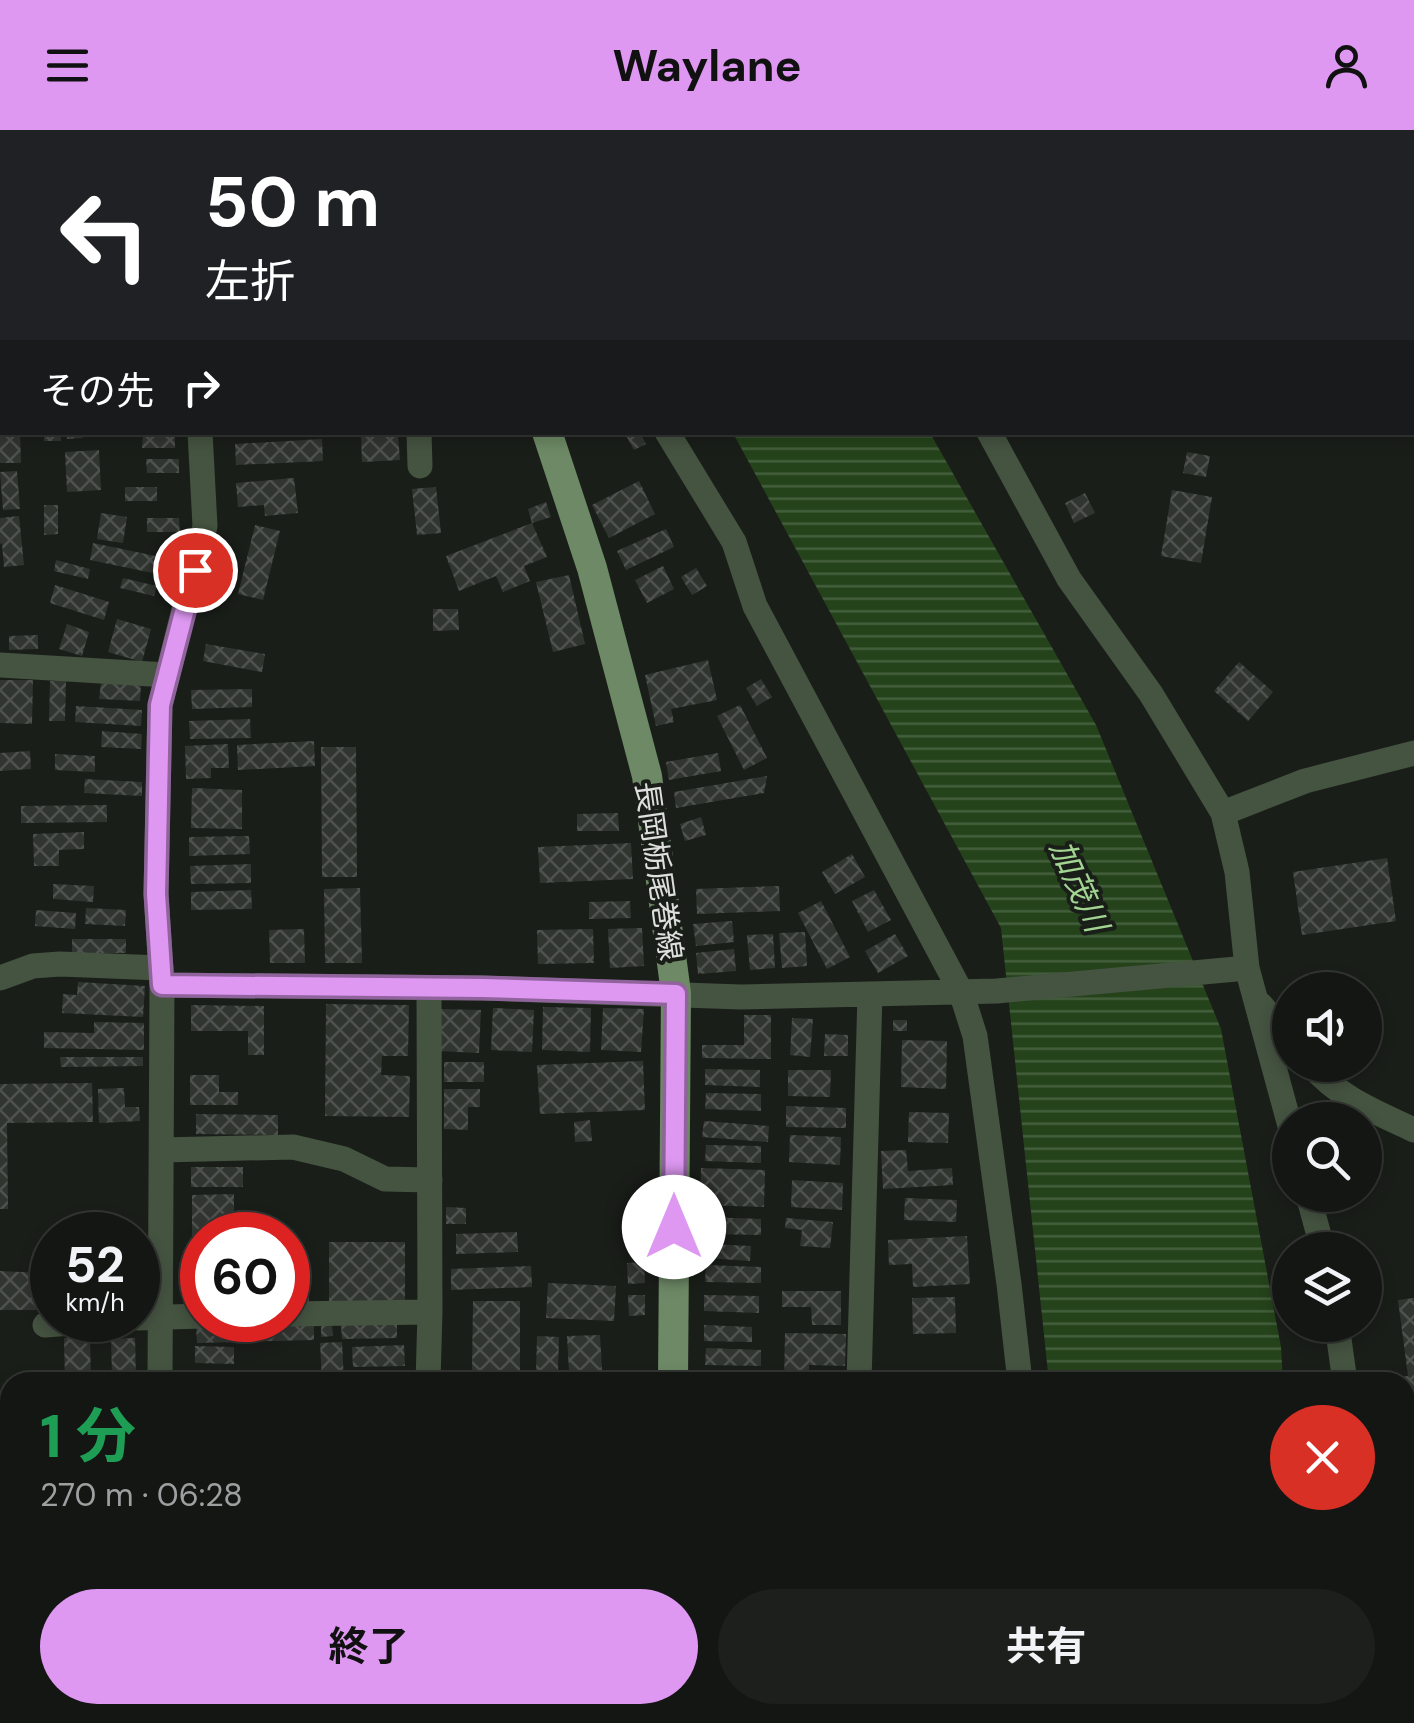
<!DOCTYPE html>
<html lang="ja">
<meta charset="utf-8">
<style>
:root{--surface:#141613;--page:#1d1f1c;--text:#f1f3f6;--muted:#9d9fa0;--line:#333533;--accent:#de98f2}
body{margin:0;font-family:"DM Sans","Noto Sans JP",sans-serif;background:var(--page);color:var(--text);height:100vh;display:flex;flex-direction:column;font-size:38px;white-space:nowrap}
*{box-sizing:border-box;margin:0}
p{font-size:32px;color:var(--muted)}
.icon{flex:none;width:55px;height:55px;fill:none;stroke:currentColor;stroke-width:2;stroke-linecap:round;stroke-linejoin:round}
.map{position:relative;flex:1;overflow:hidden}
.side{position:absolute;left:0px;top:1242px;width:1415px;height:352px;display:flex;flex-direction:column;background:var(--surface);border-radius:30px 30px 0 0;box-shadow:0 5px 15px #0003,0 0 0 2px var(--line)}
.side>*{flex:none}
.top-card{position:absolute;left:0px;top:0px;width:1415px;height:305px;box-shadow:0 5px 15px #0003,0 0 0 2px var(--line);background:#202124;color:#fff;overflow:hidden}
.fabs{position:absolute;left:1272px;top:842px;display:grid;gap:20px}
.fabs a{display:grid;place-items:center;width:110px;height:110px;border-radius:50%;background:var(--surface);box-shadow:0 5px 15px #0003,0 0 0 2px var(--line);font-size:50px}
.speed{position:absolute;left:30px;top:1082px;display:flex;gap:20px;font-size:50px;font-weight:700;text-align:center}
.speed>*{display:grid;place-content:center;width:130px;height:130px;border-radius:50%;background:var(--surface);box-shadow:0 5px 15px #0003,0 0 0 2px var(--line);line-height:1}
.speed small{font-size:25px;font-weight:400}
.speed .limit{border:15px solid #d22;background:#fff;color:#111}
.pin{position:absolute;display:grid;place-items:center;width:85px;height:85px;color:#fff;margin:-42px;border:5px solid #fff;border-radius:50%;box-shadow:0 2px 10px #0007}
.me{position:absolute;width:110px;margin:-55px;rotate:0deg;stroke-linejoin:round;filter:drop-shadow(0 0 8px #0008)}
.turn{display:flex;align-items:center;gap:35px;height:210px;padding:0 40px;font-size:45px}
.turn .icon{width:130px;height:130px;stroke-width:2.5}
.turn b{display:block;font-size:70px;line-height:85px}
.then{display:flex;align-items:center;height:95px;padding:0 40px;background:#0003;gap:20px;font-size:38px}
.round{display:grid;place-items:center;flex:none;width:105px;height:105px;border-radius:52px;background:var(--page)}
.overview{display:flex;align-items:center;justify-content:space-between;height:170px;padding:0 40px}
h1{font-size:60px;font-weight:700;line-height:75px;color:#1e9e55}
.cta{display:flex;gap:20px;margin-top:auto;padding:20px 40px}
.cta a{flex:1;height:115px;border-radius:60px;background:var(--accent);color:#111;font-size:40px;font-weight:700;line-height:115px;text-align:center}
.cta a+a{background:var(--page);color:var(--text)}
header{display:flex;justify-content:space-between;align-items:center;height:130px;padding:0 40px;background:var(--accent);color:#111;font-size:45px;font-weight:700}
.map>svg:first-child{display:block}
.pitch{fill:#1a2d14}
.water{fill:url(#water-rules)}
.building{fill:url(#building-cross-hatch)}
.lines{fill:none;stroke-linecap:round;stroke-linejoin:round}
.minor{stroke:#455341;stroke-width:25}
.primary{stroke:#6d8965;stroke-width:30}
.route-casing{stroke:#90639d;stroke-width:25}
.route{stroke:#de98f2;stroke-width:18}
.labels{text-anchor:middle;dominant-baseline:central;stroke-width:8;stroke-linejoin:round;paint-order:stroke}
.street-label{font-size:30px;fill:#dde0dd;stroke:#1a1e19}
.water-label{font-size:32px;font-style:italic;fill:#a2d492;stroke:#1a1e19}
</style>
<header><svg class="icon" aria-label="menu" viewBox="0 0 24 24"><path d="M4 6h16M4 12h16M4 18h16"/></svg>Waylane<svg class="icon" aria-label="person" viewBox="0 0 24 24"><circle cx="12" cy="8" r="4"/><path d="M4 21q1-7 8-7t8 7"/></svg></header>
<div class="map">
<svg width="1414" height="1593" viewBox="0 0 1414 1593">
<defs>
<pattern id="water-rules" width="6" height="5" patternUnits="userSpaceOnUse" patternTransform="scale(2.5)"><rect width="6" height="5" fill="#25431b"/><path d="M0 2.5h6" fill="none" stroke="#445e3c"/></pattern>
<pattern id="building-cross-hatch" width="8" height="8" patternUnits="userSpaceOnUse" patternTransform="scale(2.5)"><rect width="8" height="8" fill="#313530"/><path d="M0 0l8 8M0 8l8-8" fill="none" stroke="#4e524e"/></pattern>
</defs>
<rect width="100%" height="100%" fill="#1a1e19"/>
<!-- pitch -->
<path class="pitch" d="M1414 1346V1535L1405 1440V1350Z"/>
<!-- water -->
<path class="water" d="M573 0H757L758 2H574Z
M733 303H930L1096 595 1221 899 1281 1217 1283 1252H1049L1001 798Z
M1085 1585H1300L1301 1593H1086Z"/>
<!-- building -->
<path class="building" d="M0 302H20L21 333H0Z
M44 302H61V311H44Z
M66 302H83V308L67 309Z
M624 302H640L646 314 634 320Z
M143 304H175V318H142Z
M398 305 400 330 362 332 361 306Z
M322 309 323 331 236 335 235 314Z
M99 320 101 360 67 362 65 322Z
M1187 322 1210 326 1206 347 1183 343Z
M146 329H179V343H147Z
M17 341 20 379 3 380 0 342Z
M294 348 298 383 265 386 264 375 238 377 236 353Z
M639 351 655 384 609 408 592 375Z
M125 357H157V371H125Z
M436 357 441 403 417 405 412 359Z
M1172 360 1212 367 1201 433 1161 426Z
M1085 363 1095 383 1074 393 1065 373Z
M546 372 551 387 532 393 528 379Z
M44 375H58V404L44 405Z
M101 383 127 387 123 413 97 409Z
M19 386 24 435 4 437 2 413 0 414V388Z
M147 388H179L180 402H147Z
M532 393 547 427 524 436 530 451 503 462 496 446 459 461 446 426Z
M255 395 280 401 263 470 238 464Z
M666 399 674 417 626 440 617 421Z
M93 413 170 429 167 446 90 430Z
M56 430 90 439 88 449 54 441Z
M663 436 674 459 647 473 635 450Z
M696 438 707 456 692 465 681 447Z
M569 445 585 514 553 522 536 452Z
M123 448 157 456 154 466 120 458Z
M55 455 109 472 104 490 50 473Z
M433 479H458L459 500 433 501Z
M117 489 151 499 142 532 108 522Z
M67 494 89 502 82 526 59 519Z
M38 505V519L9 520V506Z
M206 514 265 524 262 542 203 531Z
M708 530 717 570 671 579 674 592 656 596 645 545Z
M1239 532 1273 562 1248 591 1214 561Z
M761 549 772 567 757 576 746 558Z
M0 550H33L32 594 0 593Z
M50 551H66L65 591H49Z
M101 553 141 555 140 571 99 569Z
M252 559V577L192 579 191 560Z
M740 575 767 628 744 640 717 586Z
M76 576 142 580 141 596 75 592Z
M250 589 251 608 190 609 189 591Z
M102 601 142 604 141 619 101 617Z
M314 611 315 636 238 640 237 615Z
M228 614 229 638H211V648L186 649 185 616Z
M321 617H356L357 747H322Z
M30 621 31 639 0 641V623Z
M718 623 721 641 669 650 666 632Z
M55 624 95 626V642L55 640Z
M767 646 764 663 676 678 674 662Z
M85 649 142 652V666L84 663Z
M192 658 242 660V699L191 698Z
M107 675V692L21 693V676Z
M618 683 619 701H577V684Z
M701 687 706 705 685 711 680 694Z
M84 702V719L59 720V736H34L33 704Z
M249 706 250 724 189 726V707Z
M631 713 633 749 540 753 538 717Z
M852 724 865 747 835 764 822 742Z
M1387 728 1396 791 1302 805 1293 742Z
M251 734V753L191 754 190 736Z
M53 754 94 756 93 772 53 769Z
M779 756 780 781 697 784 696 759Z
M360 758 362 833H325L324 759Z
M251 760 252 779 191 780V762Z
M874 760 891 790 868 802 852 771Z
M630 771 631 788 589 789V772Z
M821 771 850 827 827 839 798 783Z
M86 778 126 780 125 796 85 794Z
M36 780 76 783 75 799 35 796Z
M732 791 734 812 696 816 693 794Z
M642 798 644 836 610 838 608 799Z
M304 799 305 833H270L269 800Z
M593 799 594 833 538 834 537 800Z
M805 802 807 836 782 838 779 803Z
M773 804 775 838 750 840 747 805Z
M895 804 908 826 878 843 865 821Z
M72 809H126V823H72Z
M734 819 736 841 698 844 696 823Z
M78 852 145 856 143 887 62 883 63 864 77 865Z
M326 874 409 875 408 926H382L381 945 410 946 409 987 325 986Z
M191 875 264 876V925H248V901H191Z
M543 877 591 878 590 922 542 920Z
M493 878 534 880 532 922 491 920Z
M603 878 644 879 641 922 601 920Z
M440 879 481 880 479 923 438 921Z
M744 885H771V929L702 928V915H744Z
M792 888 813 889 810 927 790 925Z
M893 890H907V901H893Z
M94 892 144 893V920L44 918V902L94 903Z
M825 904 848 905V926H824Z
M902 910 947 911 946 959 901 957Z
M60 927H143V936L61 937Z
M643 931 645 980 540 984 537 935Z
M444 932H484V952H444Z
M705 939 760 940V957L705 955Z
M788 940H831L830 967 788 966Z
M190 945H219V962H238V975H190Z
M92 953 93 992 7 993 8 1079H0V954Z
M124 958 125 977H139L140 991 99 993 98 959Z
M444 959H480V977H468V1000L444 999Z
M706 963 761 964V981L705 979Z
M786 976 846 978V998L786 997Z
M909 982 949 983 948 1013 908 1012Z
M196 984 278 985V1005L196 1004Z
M590 990 592 1011 575 1012 574 992Z
M704 991 769 996 768 1012 702 1007Z
M790 1005 841 1007 840 1035 789 1032Z
M706 1015 761 1016V1033L705 1031Z
M906 1020 908 1041 952 1038 953 1055 883 1059 881 1021Z
M191 1037H243V1057H191Z
M701 1038 765 1040 764 1077 700 1075Z
M792 1050 843 1053 842 1080 791 1077Z
M234 1064V1081L246 1080V1099H214V1105H202V1111H192V1065Z
M905 1068 957 1070 956 1092 904 1090Z
M446 1077 466 1078V1094H446Z
M706 1087 761 1089V1105L706 1104Z
M786 1088 833 1092 830 1118 800 1116 802 1100 785 1098Z
M517 1102 518 1122 456 1124V1104Z
M967 1106 970 1154 913 1157 912 1134 889 1135 888 1110Z
M329 1112H405V1172H329Z
M707 1114 751 1116 750 1131 706 1128Z
M644 1132 645 1153 628 1154 627 1133Z
M706 1135 761 1137V1153L705 1152Z
M531 1136 532 1157 451 1160V1139Z
M0 1141 42 1143V1180H0Z
M307 1145 309 1173 288 1174V1146Z
M548 1153 616 1156 614 1191 546 1188Z
M782 1161H841V1195H812L811 1177H782Z
M628 1165H645V1185L629 1186Z
M704 1165 759 1166V1183L704 1181Z
M955 1167 956 1203 913 1204 912 1168Z
M1414 1168V1275L1405 1276V1252H1398L1397 1247 1408 1246 1398 1170Z
M473 1171H520V1243L472 1242Z
M314 1195V1210L197 1213 196 1197Z
M321 1195H332L333 1206 321 1207Z
M341 1195H397V1208L342 1209Z
M704 1195 752 1197V1212L704 1211Z
M785 1203 846 1204 845 1236 809 1235V1252H784Z
M600 1205 602 1240 569 1241 567 1206Z
M537 1206 559 1207 558 1243 536 1242Z
M64 1208H90L91 1252H65Z
M135 1208 136 1247H112L111 1209Z
M342 1212 344 1252H322L320 1213Z
M404 1215 405 1236 353 1237 352 1217Z
M195 1216 234 1217V1234L195 1233Z
M706 1218 761 1220V1236L705 1235Z
M187 1242 241 1243V1252H186Z
M704 1243 758 1244V1252H704Z
M88 1585H144V1587L125 1591V1593H89Z
M183 1585H248L250 1593H184Z
M300 1585H351L353 1588 348 1593H308Z
M694 1585H741L775 1587 774 1593H694Z
M974 1585H994V1593H974Z
M878 1586 965 1587V1593H878Z"/>
<g class="lines">
<!-- minor -->
<path class="minor" d="M809 0 811 2
M1404 0 1405 2
M206 2V0
M0 268H2
M419 302 420 336
M667 302 734 412 755 476 961 862 975 906 1009 1154 1020 1252
M989 302 1069 449 1151 564 1223 683 1237 742 1247 838 1290 996
M0 535 167 545
M1223 683 1305 651 1414 623
M0 848 33 836 60 834 161 838
M162 855 483 858 741 867 997 861 1247 838
M1261 875 1290 910
M1311 935C1339 968 1376 982 1414 1000
M162 1020 293 1017 344 1029 385 1049 430 1050
M1308 1065 1323 1120
M288 1184 430 1182
M138 1188 202 1186
M45 1195 109 1190
M1337 1195 1345 1252
M160 1252 162 855 156 764 160 575 205 396 200 302
M428 1252 430 1182 429 858
M859 1252 870 864
M0 1338 10 1337
M172 1585 173 1593
M384 1585 391 1593
M497 1585 504 1593
M1037 1585V1593
M1366 1585V1593
M852 1593V1585"/>
<!-- primary -->
<path class="primary" d="M444 0 445 2
M547 302 592 438 647 646 676 863 673 1252
M664 1593V1585"/>
</g>
<g class="lines">
<defs>
<path id="route" d="M195 440 160 575 156 764 162 855 483 858 676 864 674 1097"/>
</defs>
<!-- route casing -->
<use href="#route" class="route-casing"/>
<!-- route -->
<use href="#route" class="route"/>
</g>
<g class="labels">
<!-- street labels -->
<g class="street-label">
<text transform="translate(659 741) rotate(82)">長岡栃尾巻線</text>
</g>
<!-- water labels -->
<g class="water-label">
<text transform="translate(1079 756) rotate(66)">加茂川</text>
</g>
</g>
</svg>
<div class="fabs">
<a><svg class="icon" aria-label="sound" viewBox="0 0 24 24"><path d="M4 9h4l5-4v14l-5-4H4zM17 9q2 3 0 6"/></svg></a>
<a><svg class="icon" aria-label="search" viewBox="0 0 24 24"><circle cx="10" cy="10" r="6"/><path d="M15 15l6 6"/></svg></a>
<a><svg class="icon" aria-label="layers" viewBox="0 0 24 24"><path d="M12 4l9 5-9 5-9-5zM3 14l9 5 9-5"/></svg></a>
</div>
<div class="speed"><div>52<small>km/h</small></div><div class="limit">60</div></div>
<div class="pin" style="left:195px;top:440px;background:#d93025"><svg class="icon" aria-label="arrive" viewBox="0 0 24 24"><path d="M6 21V4h12l-3 4 3 4H6"/></svg></div>
<svg class="me" style="left:674px;top:1097px" viewBox="-20 -20 40 40"><circle r="19" fill="#fff"/><path d="M0-13L10 11 0 6-10 11z" fill="#de98f2"/></svg>
<div class="top-card">
<div class="turn"><svg class="icon" aria-label="left" viewBox="0 0 24 24"><path d="M17 20v-9H6M10 6l-5 5 5 5"/></svg><div><b>50 m</b>左折</div></div>
<div class="then">その先<svg class="icon" aria-label="right" viewBox="0 0 24 24"><path d="M7 20v-9h11M14 6l5 5-5 5"/></svg></div>
</div>
<section class="side">
<div class="overview"><div><h1>1 分</h1><p>270 m · 06:28</p></div><a class="round" style="background:#d93025;color:#fff"><svg class="icon" aria-label="close" viewBox="0 0 24 24"><path d="M6 6l12 12M18 6L6 18"/></svg></a></div>
<div class="cta"><a>終了</a><a>共有</a></div>
</section>
</div>
